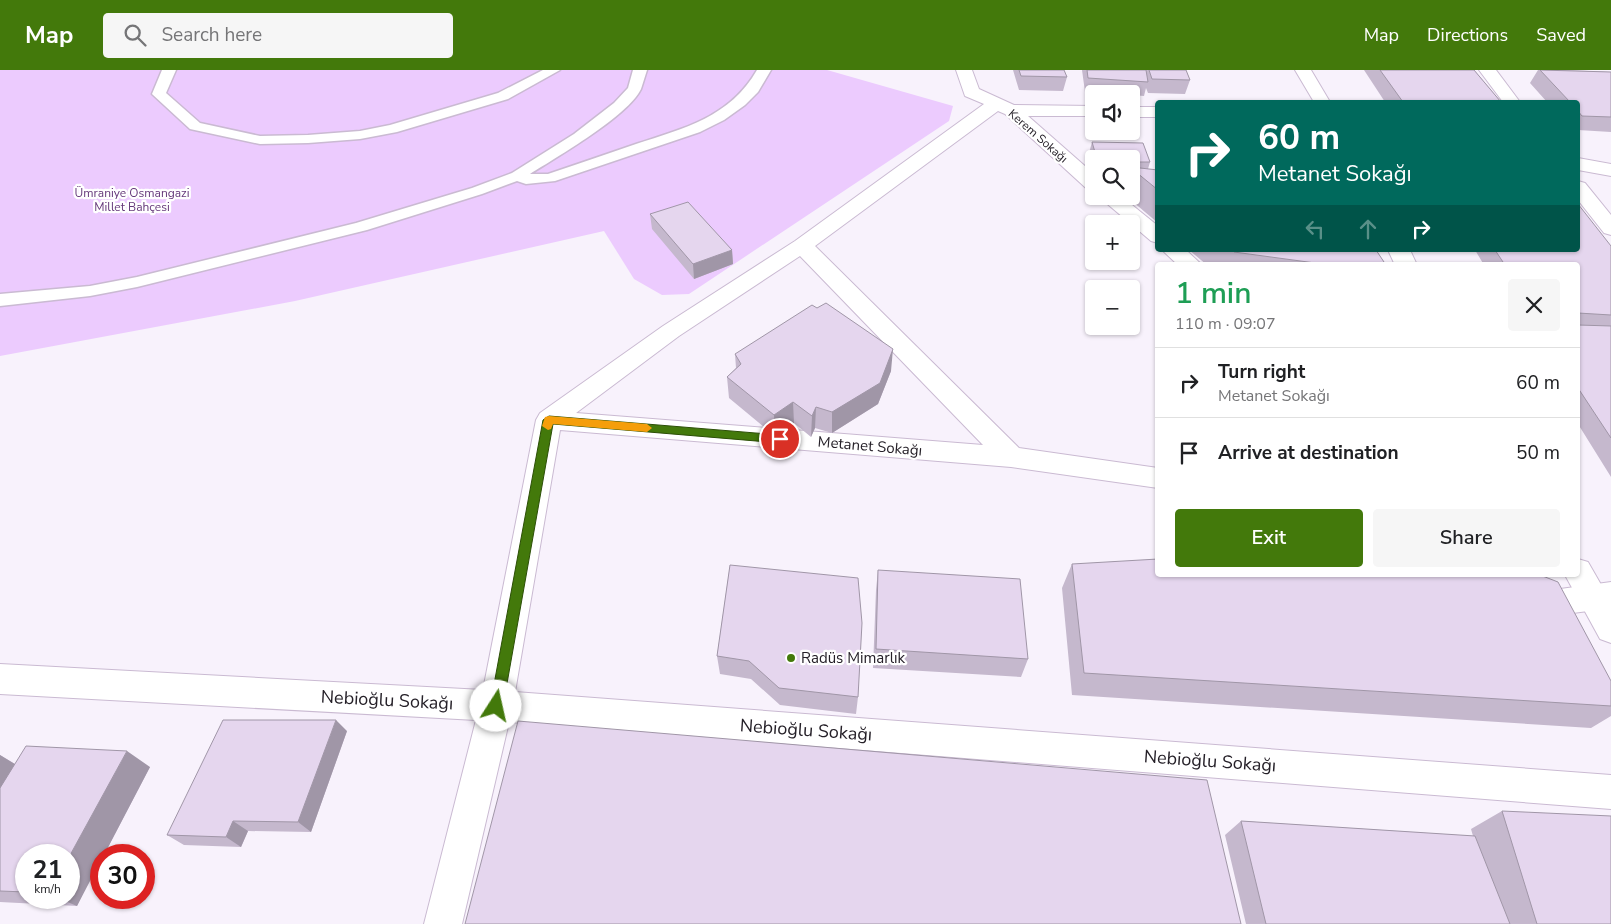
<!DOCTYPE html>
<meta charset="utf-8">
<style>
:root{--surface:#fff;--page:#f6f6f6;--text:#202124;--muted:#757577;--line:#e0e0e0;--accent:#43790b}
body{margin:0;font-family:"Nunito Sans",sans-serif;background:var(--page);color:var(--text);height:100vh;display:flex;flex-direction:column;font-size:19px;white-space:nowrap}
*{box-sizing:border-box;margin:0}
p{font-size:16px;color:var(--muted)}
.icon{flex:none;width:28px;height:28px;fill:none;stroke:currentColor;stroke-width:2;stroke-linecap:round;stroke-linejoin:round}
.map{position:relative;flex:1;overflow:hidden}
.panel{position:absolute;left:1155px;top:192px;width:425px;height:315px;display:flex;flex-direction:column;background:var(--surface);border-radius:5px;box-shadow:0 1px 4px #0004}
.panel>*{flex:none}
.banner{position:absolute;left:1155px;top:30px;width:425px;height:152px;border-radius:5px;box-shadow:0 1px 4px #0004;background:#00695c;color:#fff;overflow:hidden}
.buttons{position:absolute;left:1085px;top:15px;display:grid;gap:10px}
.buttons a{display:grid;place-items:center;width:55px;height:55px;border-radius:5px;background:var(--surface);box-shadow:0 1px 4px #0004;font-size:25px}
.speed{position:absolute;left:15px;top:774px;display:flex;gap:10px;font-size:25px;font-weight:700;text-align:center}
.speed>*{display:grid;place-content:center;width:65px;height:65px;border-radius:50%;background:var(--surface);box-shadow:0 1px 4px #0004;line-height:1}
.speed small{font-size:12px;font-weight:400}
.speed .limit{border:8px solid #d22;background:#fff;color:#111}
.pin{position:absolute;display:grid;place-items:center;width:42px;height:42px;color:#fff;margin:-21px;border:2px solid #fff;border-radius:50%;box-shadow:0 1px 5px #0007}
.me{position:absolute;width:55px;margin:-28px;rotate:10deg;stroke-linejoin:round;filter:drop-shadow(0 0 4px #0008)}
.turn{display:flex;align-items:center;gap:18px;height:105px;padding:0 20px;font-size:22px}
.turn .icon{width:65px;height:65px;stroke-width:2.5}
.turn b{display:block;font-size:35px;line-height:42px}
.lanes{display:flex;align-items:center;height:48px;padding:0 20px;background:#0003;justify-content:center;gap:25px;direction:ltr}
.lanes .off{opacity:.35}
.round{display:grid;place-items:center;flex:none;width:52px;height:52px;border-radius:5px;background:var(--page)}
.headline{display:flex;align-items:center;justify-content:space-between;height:85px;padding:0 20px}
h1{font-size:30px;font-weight:600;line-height:38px;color:#1e9e55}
.cta{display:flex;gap:10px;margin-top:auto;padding:10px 20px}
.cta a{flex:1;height:58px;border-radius:5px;background:var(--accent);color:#fff;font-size:20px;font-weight:600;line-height:58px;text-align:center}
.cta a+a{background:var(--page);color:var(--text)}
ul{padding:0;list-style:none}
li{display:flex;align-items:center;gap:15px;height:70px;padding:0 20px;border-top:1px solid var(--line)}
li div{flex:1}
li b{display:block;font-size:19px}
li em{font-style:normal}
header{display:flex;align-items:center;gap:30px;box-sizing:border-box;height:70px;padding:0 25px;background:var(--accent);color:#fff}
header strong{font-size:24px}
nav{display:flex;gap:28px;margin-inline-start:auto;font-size:18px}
.search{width:350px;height:45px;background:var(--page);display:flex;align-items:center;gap:12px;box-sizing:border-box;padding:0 18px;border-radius:5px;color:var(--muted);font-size:19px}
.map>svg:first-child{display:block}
.green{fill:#eccbfe}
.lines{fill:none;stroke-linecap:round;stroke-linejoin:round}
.service-casing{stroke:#cabad2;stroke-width:3}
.minor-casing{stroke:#cabad2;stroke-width:2}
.secondary-casing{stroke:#cabad2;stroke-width:2}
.service{fill:#fff;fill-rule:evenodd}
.minor{fill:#fff;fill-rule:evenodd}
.secondary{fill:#fff;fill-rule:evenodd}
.wall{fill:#c5b8cd;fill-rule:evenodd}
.shaded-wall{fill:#a096a7}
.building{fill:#e5d6ee;stroke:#a096a7}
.route{fill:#43790b;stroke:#2c4f07}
.slow{fill:#f59e0b}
.poi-dot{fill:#43790b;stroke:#fff;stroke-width:2}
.labels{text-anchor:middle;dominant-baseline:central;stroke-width:4.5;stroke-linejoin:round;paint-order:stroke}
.far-street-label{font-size:12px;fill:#252028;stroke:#fff}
.far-park-label{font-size:12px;fill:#65387a;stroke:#fff}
.street-label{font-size:15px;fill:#252028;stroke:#fff}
.poi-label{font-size:15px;fill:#252028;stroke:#fff;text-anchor:start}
.near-street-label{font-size:18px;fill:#252028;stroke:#fff}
</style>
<header>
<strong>Map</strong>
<div class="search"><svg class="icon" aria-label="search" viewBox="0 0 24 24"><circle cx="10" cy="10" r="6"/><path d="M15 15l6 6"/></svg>Search here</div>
<nav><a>Map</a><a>Directions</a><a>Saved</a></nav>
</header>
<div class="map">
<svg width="1611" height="854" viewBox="0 0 1611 854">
<rect width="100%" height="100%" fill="#f8f2fc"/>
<!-- green -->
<path class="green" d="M0 0H827L953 36 949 51 689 224 662 225 634 209 604 161 295 231 0 286Z"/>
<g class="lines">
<defs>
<path id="service" d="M162 0H176L166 23 200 53 260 66 308 65 360 61 390 55 498 23 543 0H560L508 29 397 62 360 69 308 73 260 74 190 59 152 24Z
M633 0H647C645 6 643 13 641 19 628 46 557 87 530 104H548C578 94 607 84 636 74 685 58 730 47 757 0H771L758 22 745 35 724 50 700 62 555 111 526 114 517 111 482 124 367 160 137 217 90 226 0 236V224L90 216 137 207 356 153 472 118 512 103 574 64 614 33 628 18Z"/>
<path id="minor" d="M956 0H972L979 19 1014 35 1094 36V46H1028L1094 104V121L1087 119 1005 44 998 41 815 176 1019 378 1158 398V418L1011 397 560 360 515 622 1611 705V739L509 652 462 854H424L476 650 0 624V594L483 620 536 350 540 343 663 256 795 171 984 34 965 26ZM800 186 983 375 576 343 679 266Z
M1479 0H1496L1520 32H1503Z
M1131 37H1158V47H1131Z
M1578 88 1611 94V106L1578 100Z
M1578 111 1585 113 1611 145V165L1604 163 1578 130Z
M1098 126H1121L1158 156V173L1151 171Z
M1162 180H1186L1202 195H1178Z
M1488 505H1528L1553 520 1611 512V538L1550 546 1539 542 1493 514Z"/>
<path id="secondary" d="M1295 0H1311L1330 32H1314Z
M1388 180H1410L1417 195H1395Z
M1578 489 1588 492 1611 532V573L1600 569 1565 505H1578Z"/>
</defs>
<!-- service casing -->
<use href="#service" class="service-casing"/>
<!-- minor casing -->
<use href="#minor" class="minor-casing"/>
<!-- secondary casing -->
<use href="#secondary" class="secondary-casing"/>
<!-- service -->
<use href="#service" class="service"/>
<!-- minor -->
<use href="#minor" class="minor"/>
<!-- secondary -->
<use href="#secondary" class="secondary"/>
</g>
<!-- wall -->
<path class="wall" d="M1013 0H1064L1067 7 1063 21 1019 20Z
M1082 0H1186L1190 10 1185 24 1148 23 1146 18 1144 26 1131 25V24H1110L1085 22Z
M1364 0H1474L1501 32H1385Z
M1538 0H1566L1611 2V62L1578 60V32H1547L1530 13Z
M1092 72 1150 92 1148 99 1158 100V153L1126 126H1131V89H1094V105L1088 87Z
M650 144 732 180 733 194 694 209 652 159Z
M1611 176V407L1578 354V195H1484L1475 180H1578Z
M1189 180H1376L1386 195H1207Z
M735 284 891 301 878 334 832 363 815 358 811 367 794 353 775 366 729 328 727 307 736 298Z
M1072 494 1611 611V646L1591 658 1072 625 1062 518Z
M730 495 858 627 856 644 780 635 751 609 720 604 717 586Z
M878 500 1028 589 1021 607 873 598 876 520Z
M347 661 311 762 248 761 241 777 184 775 167 765Z
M0 685 15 694 150 697 104 785H101L77 836 0 832ZM26 785 69 828H26Z
M1502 741 1611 854H1246L1225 765 1241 751 1473 766 1471 759Z"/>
<!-- shaded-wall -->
<path class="shaded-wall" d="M732 180 733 194 694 209 693 194Z
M893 279 891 301 878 334 832 363V342Z
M793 332 794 353 775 366 774 345Z
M816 337 815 358 811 367 812 346Z
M336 650 347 661 311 762 298 752Z
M127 681 150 697 104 785H101V790L77 836 58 828H69V787Z
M0 685 18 696 0 723Z
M233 751 248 761 241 777 226 767Z"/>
<!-- building -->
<path class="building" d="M1019 0H1064L1067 7 1021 6Z
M1087 0H1146L1148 12 1088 8Z
M1149 0H1186L1190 10 1152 9Z
M1380 0H1474L1501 32H1403Z
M1540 0 1611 2V47L1582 46 1578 41V32H1570Z
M1092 72 1143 73 1150 92H1131V89H1097Z
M1131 97 1158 100V120L1131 98Z
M688 132 732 180 693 194 650 144Z
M1578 134 1611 176V245L1578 243V195H1505L1495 180H1578Z
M1232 180H1376L1386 195H1330L1234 182Z
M826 233 893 279 880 313 832 342 816 337 812 346 793 332 774 345 727 307 741 294 735 284 812 235 817 238Z
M1578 255 1611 256V368L1578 318Z
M1158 489V505H1540L1558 512 1611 611V636L1084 603 1072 494Z
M730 495 858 508 862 553 858 627 779 618 749 591 717 586Z
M878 500 1020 509 1028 589 876 579Z
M223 650H336L298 752 233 751 226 767 167 765Z
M518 651 1207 710 1241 854H465Z
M26 676 127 681 69 787V785H26V822L0 821V718Z
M1502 741 1611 746V854H1537Z
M1241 751 1475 766 1510 854H1266Z"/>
<!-- route -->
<path class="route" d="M549 346 780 365 785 369 780 373 553 354 503 636 501 641 496 643 492 641 490 636 543 350Z"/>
<!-- slow -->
<path class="slow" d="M549 346 647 354 652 358 647 362 553 354 551 359 548 360 542 356 545 347Z"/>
<!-- markers -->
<circle class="poi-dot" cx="791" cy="588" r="5"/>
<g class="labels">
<!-- far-street labels -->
<g class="far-street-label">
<text transform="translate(1038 66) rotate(41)">Kerem Sokağı</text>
</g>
<!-- far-park labels -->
<g class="far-park-label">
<text x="132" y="123">Ümraniye Osmangazi<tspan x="132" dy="14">Millet Bahçesi</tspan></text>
</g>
<!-- street labels -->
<g class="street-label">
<text transform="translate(870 376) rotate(5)">Metanet Sokağı</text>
</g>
<!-- poi labels -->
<g class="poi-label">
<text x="801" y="588">Radüs Mimarlık</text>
</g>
<!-- near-street labels -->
<g class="near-street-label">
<text transform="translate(387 630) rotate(3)">Nebioğlu Sokağı</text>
<text transform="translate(806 660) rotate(4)">Nebioğlu Sokağı</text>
<text transform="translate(1210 691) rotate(4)">Nebioğlu Sokağı</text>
</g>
</g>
</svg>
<div class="buttons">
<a><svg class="icon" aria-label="sound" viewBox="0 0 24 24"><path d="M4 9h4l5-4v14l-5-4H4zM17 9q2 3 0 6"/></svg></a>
<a><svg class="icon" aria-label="search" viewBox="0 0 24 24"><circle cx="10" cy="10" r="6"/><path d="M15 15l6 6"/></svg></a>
<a>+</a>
<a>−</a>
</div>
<div class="speed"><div>21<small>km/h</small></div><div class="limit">30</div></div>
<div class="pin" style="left:780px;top:369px;background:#d93025"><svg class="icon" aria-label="arrive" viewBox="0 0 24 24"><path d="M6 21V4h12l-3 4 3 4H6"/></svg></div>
<svg class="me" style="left:496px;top:636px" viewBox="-20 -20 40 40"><circle r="19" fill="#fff"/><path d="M0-13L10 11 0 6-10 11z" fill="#43790b"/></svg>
<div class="banner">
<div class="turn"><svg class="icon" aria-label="right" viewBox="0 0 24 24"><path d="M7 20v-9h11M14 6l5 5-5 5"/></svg><div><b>60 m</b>Metanet Sokağı</div></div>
<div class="lanes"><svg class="icon off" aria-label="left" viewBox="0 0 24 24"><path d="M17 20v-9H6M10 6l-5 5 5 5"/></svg><svg class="icon off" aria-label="ahead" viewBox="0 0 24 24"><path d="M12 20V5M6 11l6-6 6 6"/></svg><svg class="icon" aria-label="right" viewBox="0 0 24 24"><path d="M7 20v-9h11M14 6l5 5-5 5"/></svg></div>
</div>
<section class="panel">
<div class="headline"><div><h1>1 min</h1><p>110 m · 09:07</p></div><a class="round"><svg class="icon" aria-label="close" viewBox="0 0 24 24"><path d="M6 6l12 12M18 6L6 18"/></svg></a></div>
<ul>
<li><svg class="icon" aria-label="right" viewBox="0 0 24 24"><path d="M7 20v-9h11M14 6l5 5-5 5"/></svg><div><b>Turn right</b><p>Metanet Sokağı</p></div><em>60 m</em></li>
<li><svg class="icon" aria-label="arrive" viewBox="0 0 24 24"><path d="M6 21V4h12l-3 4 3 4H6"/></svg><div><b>Arrive at destination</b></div><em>50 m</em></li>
</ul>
<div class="cta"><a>Exit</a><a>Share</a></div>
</section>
</div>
